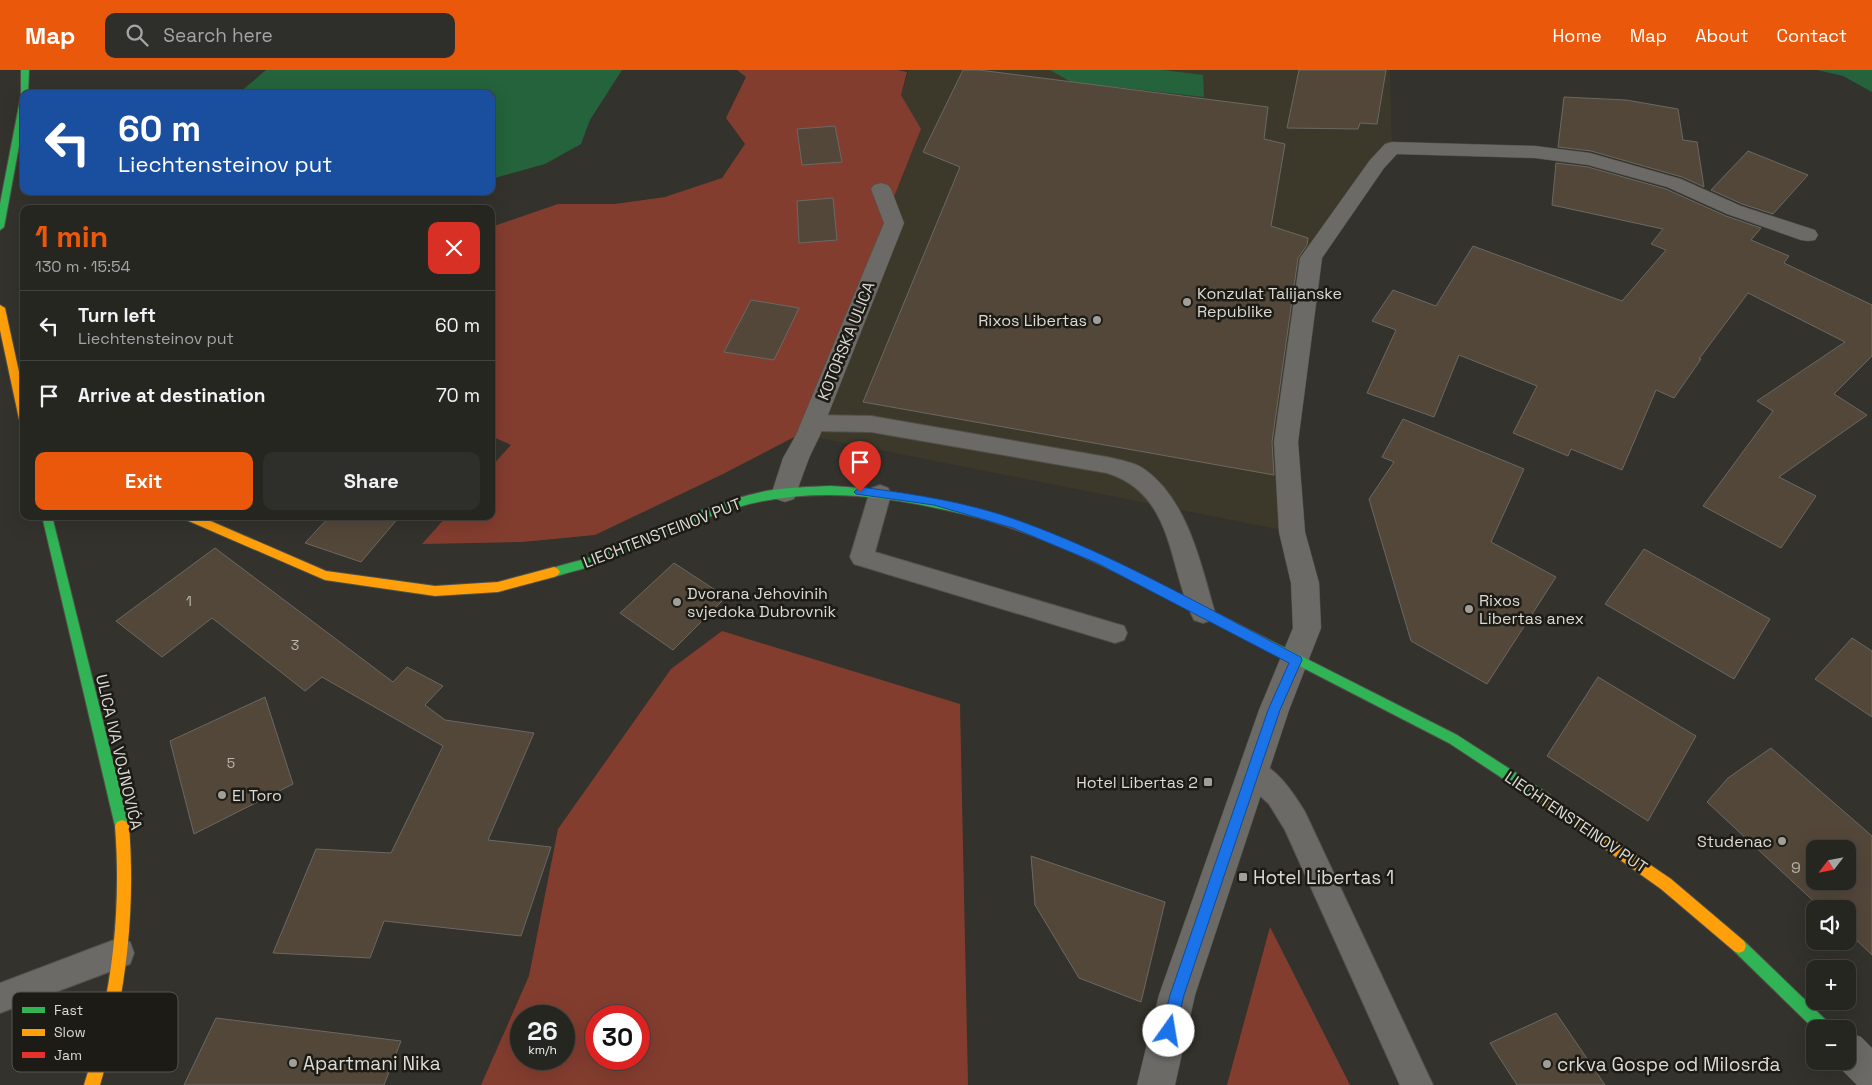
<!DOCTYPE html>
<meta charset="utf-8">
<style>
:root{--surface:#262621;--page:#2e2e2a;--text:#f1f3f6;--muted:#a4a5a5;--line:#42433f;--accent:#ea580c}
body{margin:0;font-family:"Space Grotesk",sans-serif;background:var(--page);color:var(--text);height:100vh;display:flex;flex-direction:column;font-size:19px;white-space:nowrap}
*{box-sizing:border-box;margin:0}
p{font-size:16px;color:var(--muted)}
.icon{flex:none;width:28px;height:28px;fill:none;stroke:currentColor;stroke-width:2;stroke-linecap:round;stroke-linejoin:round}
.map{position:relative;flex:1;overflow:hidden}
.panel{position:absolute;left:20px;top:135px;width:475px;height:315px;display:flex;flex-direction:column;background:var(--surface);border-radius:10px;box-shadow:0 5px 20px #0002,0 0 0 1px var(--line)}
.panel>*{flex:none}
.hud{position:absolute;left:20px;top:20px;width:475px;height:105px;border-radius:10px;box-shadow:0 5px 20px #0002,0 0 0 1px var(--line);background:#1a4fa0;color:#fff;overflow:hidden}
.needle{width:32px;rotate:238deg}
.controls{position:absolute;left:1806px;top:770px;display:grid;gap:10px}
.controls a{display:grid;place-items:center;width:50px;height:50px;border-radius:10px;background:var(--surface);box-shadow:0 5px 20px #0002,0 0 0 1px var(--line);font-size:25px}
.speed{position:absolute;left:510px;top:935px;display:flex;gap:10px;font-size:25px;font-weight:700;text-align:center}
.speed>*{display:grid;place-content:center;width:65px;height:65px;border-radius:50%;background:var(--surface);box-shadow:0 5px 20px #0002,0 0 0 1px var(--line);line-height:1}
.speed small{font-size:12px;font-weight:400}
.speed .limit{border:8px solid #d22;background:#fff;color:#111}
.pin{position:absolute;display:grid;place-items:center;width:42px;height:42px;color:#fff;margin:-51px -21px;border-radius:50% 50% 50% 0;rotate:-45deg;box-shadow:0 0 5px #0007}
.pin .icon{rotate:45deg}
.me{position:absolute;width:55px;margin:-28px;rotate:13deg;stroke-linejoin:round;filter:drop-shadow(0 0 4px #0008)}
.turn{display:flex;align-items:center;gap:18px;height:105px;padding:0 15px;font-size:22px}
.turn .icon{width:65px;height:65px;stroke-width:2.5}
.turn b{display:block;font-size:35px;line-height:42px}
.round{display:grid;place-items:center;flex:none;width:52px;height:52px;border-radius:10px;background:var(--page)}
.head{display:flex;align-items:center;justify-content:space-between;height:85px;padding:0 15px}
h1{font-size:30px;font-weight:700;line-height:38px;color:var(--accent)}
.button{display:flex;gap:10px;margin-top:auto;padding:10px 15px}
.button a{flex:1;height:58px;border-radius:10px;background:var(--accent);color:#fff;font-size:20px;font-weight:700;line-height:58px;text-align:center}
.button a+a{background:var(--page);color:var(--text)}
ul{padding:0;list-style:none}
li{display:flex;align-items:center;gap:15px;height:70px;padding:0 15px;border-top:1px solid var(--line)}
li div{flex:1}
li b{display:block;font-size:19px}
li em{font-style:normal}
header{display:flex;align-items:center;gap:30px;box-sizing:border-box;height:70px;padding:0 25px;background:var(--accent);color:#fff}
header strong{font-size:24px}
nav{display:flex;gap:28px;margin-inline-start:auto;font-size:18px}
.search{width:350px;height:45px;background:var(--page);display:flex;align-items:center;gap:12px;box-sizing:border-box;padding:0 18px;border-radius:10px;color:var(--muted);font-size:19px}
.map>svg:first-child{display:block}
.built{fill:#3d392a}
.green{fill:#833d2f;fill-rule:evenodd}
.water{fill:#24633b}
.building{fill:#524739;stroke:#6b6864;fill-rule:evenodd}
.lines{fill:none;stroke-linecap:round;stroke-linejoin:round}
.lane-casing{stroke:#51504a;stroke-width:2}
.street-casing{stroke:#51504a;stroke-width:1}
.fast-casing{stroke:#51504a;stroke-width:2}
.slow-casing{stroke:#51504a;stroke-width:2}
.jam-casing{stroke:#51504a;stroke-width:2}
.lane{fill:#6b6a66;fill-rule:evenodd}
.street{fill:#6b6a66;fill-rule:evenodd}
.fast{fill:#30b455;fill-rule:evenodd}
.slow{fill:#ff9f0a;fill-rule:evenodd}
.jam{fill:#e5322d;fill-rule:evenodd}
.route{fill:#1a73e8;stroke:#114b97}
.poi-dot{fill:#a19f99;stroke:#1c1b16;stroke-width:2}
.labels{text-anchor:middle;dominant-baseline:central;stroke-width:5;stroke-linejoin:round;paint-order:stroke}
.number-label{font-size:14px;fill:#bab5ac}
.poi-label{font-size:16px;fill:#dcdad3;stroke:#1c1b16;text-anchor:start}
.street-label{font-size:16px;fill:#dcdad3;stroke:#1c1b16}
.near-number-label{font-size:16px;fill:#bab5ac}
.near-poi-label{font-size:19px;fill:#dcdad3;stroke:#1c1b16;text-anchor:start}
.key{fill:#1c1b16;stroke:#56544f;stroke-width:1}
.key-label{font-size:14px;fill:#dcdad3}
</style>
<header>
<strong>Map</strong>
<div class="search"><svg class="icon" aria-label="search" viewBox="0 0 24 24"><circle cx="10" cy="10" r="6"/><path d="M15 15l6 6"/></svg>Search here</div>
<nav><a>Home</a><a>Map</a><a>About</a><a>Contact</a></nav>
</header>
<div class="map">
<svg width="1872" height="1015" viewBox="0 0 1872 1015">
<rect width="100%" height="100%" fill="#33322c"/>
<!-- built -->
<path class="built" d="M909 0H1390L1392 78 1311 188 1286 372 1292 462 800 364 921 60 901 25Z"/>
<!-- green -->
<path class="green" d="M737 0H898L907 2 901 25 921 59 800 364 723 404 595 465 522 472 422 474 447 446H491V397L511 375 491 366V157L558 134H615L665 127 722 108 745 74 726 48 746 7Z
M722 561 960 634 968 1015H481L529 906 558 759 671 599ZM521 946H564V989H521ZM596 946H639V989H596Z
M1270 857 1350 1015H1227Z"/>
<!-- water -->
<path class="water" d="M266 0H622L590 50 581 74 545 94 491 109V24H238Z
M1050 0H1163L1203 5 1204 27 1071 12Z
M1817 0H1872V22L1843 6Z"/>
<!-- building -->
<path class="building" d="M963 0H979L1268 37 1264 69 1285 74 1271 156 1308 168 1307 175 1298 188 1272 372 1274 405 863 332 960 97 923 82Z
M1299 0H1386L1377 54 1360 53 1358 59 1287 58Z
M1564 27 1626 30 1678 39 1683 70 1697 72 1704 117 1682 107 1591 81 1558 77Z
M835 56 842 92 802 95 797 59Z
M1748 81 1808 105 1773 144 1742 134 1711 120Z
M1556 93 1588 97 1666 119 1726 146 1761 158 1751 170 1789 186 1784 193 1872 235V286L1834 324 1867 345 1779 407 1816 426 1781 478 1703 436 1773 341 1757 331 1845 272 1748 223 1699 289H1701L1674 328 1656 320 1622 400 1571 379 1568 386 1513 363 1537 316 1459 285 1434 347 1367 323 1396 260 1372 251 1393 220 1436 236 1473 176 1622 231 1666 180 1651 174 1663 159 1552 135Z
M833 128 837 170 799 173 797 131Z
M751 230 799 238 774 290 724 282Z
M1403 349 1524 399 1491 472 1556 507 1487 614 1411 571 1369 429 1394 392 1382 387Z
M330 446H400L361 492 305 473Z
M215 478 393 612 407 597 443 616 425 635 445 650 534 663 488 770 551 777 521 866 384 851 370 888 273 883 316 779 391 783 443 676 322 607 305 621 212 548 162 587 116 551Z
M1644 479 1770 549 1734 609 1605 534Z
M674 493 726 527 673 580 620 543Z
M1852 568 1872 581V647L1815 609Z
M1598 607 1696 666 1648 751 1547 686Z
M265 627 293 714 194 764 170 671Z
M1771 678 1872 766V885L1848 862V839H1822L1707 732 1728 708ZM1815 779H1848V811H1815Z
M1031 786 1165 832 1141 932 1079 908 1035 835Z
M1556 943 1605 1015H1517L1490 973Z
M216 948 401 971 384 1015H184Z"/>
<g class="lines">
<defs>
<path id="lane" d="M813 345 871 346 1107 387C1119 390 1134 392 1144 399 1188 430 1201 495 1215 543L1212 550 1203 553 1194 550C1168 498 1175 424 1107 403L871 362 813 361 806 358 802 353 806 348Z
M880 415 888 418 891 424 875 482 1124 556 1127 563 1124 570 1115 573 854 494 850 487 869 424 872 418Z
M1253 689C1277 698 1292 721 1305 742L1433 1015H1400L1285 760 1269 734 1243 710 1240 701 1243 692Z
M119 868 130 872 134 883 130 894 0 943V913Z"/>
<path id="street" d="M1392 72 1535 76 1590 83 1681 109 1741 136 1815 160 1818 165 1815 170 1808 171 1801 170 1727 144 1667 117 1588 95 1535 88 1397 84 1384 98 1322 188 1298 372 1305 462 1319 513 1321 558 1289 640 1195 925 1175 1015H1137L1159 925 1259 640 1293 558 1291 513 1279 462 1274 372 1300 188 1370 90 1385 74Z
M881 113 888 115 891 119 904 153 820 365 809 388 794 429 785 432 776 429 772 422 783 388 796 365 884 153 871 119 874 115Z
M1848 962 1861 967 1872 978V1015H1857L1835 993 1834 991H1848Z"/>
<path id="fast" d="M21 0H29L28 24H24V49L4 157 0 160V134L21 25Z
M831 416C887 419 940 429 994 444L999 448 994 452C909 429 821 412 735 438 688 452 644 476 598 494 584 499 569 502 554 507L550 505 548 502 550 499C563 494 577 492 591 487 649 465 705 433 766 421 788 417 810 417 831 416Z
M42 446H52L129 756 127 760 122 762 117 760 115 756Z
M1218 544 1457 665 1550 725 1551 729 1550 733 1545 735 1540 733 1449 673 1214 552 1212 549 1214 546Z
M1739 869 1744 871 1830 954 1832 959 1815 960 1734 881 1732 876 1734 871Z"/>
<path id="slow" d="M0 235 5 238 24 325V353L19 349 0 260Z
M183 446H199L326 501 435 516 498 512 554 497 558 499 560 502 558 505 554 507 498 522 435 526 325 510 184 449Z
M1545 723 1671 809 1744 871 1746 876 1744 881 1739 883 1734 881 1661 819 1540 733 1539 729 1540 725Z
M122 750 127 752 129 756C136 845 125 930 100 1015H84C111 930 122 845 115 756L117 752Z"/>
<path id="jam" d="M994 444C1074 469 1147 507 1222 546L1224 549 1222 552 1218 554 1214 552C1141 514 1069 476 990 451L989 448Z"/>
</defs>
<!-- lane casing -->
<use href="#lane" class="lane-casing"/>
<!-- street casing -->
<use href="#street" class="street-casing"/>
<!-- fast casing -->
<use href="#fast" class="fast-casing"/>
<!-- slow casing -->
<use href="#slow" class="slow-casing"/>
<!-- jam casing -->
<use href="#jam" class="jam-casing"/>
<!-- lane -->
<use href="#lane" class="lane"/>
<!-- street -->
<use href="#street" class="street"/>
<!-- fast -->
<use href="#fast" class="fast"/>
<!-- slow -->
<use href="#slow" class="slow"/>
<!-- jam -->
<use href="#jam" class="jam"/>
</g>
<!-- route -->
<path class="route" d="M860 417C914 424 968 432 1020 451 1117 486 1208 539 1301 587L1302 590 1280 640 1184 925 1174 967 1169 969 1163 967 1161 961 1170 925 1268 640 1289 593 1097 493 1013 458 934 435 856 424 854 422Z"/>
<!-- markers -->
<g class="poi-dot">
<circle cx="1187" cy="232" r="5"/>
<circle cx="1097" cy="250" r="5"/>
<circle cx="677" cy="532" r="5"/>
<circle cx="1469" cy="539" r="5"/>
<rect x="1203" y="707" width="10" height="10" rx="2.5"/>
<circle cx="222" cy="725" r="5"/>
<circle cx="1782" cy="771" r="5"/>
<rect x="1238" y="802" width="10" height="10" rx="2.5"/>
<circle cx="293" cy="993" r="5"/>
<circle cx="1547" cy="994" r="5"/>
</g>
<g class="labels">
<!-- number labels -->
<g class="number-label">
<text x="189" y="531">1</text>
<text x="295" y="575">3</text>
<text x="231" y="693">5</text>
</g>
<!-- poi labels -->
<g class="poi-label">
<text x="1197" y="223">Konzulat Talijanske<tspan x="1197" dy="18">Republike</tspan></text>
<text x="1087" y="250" text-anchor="end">Rixos Libertas</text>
<text x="687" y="523">Dvorana Jehovinih<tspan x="687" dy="18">svjedoka Dubrovnik</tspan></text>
<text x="1479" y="530">Rixos<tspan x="1479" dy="18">Libertas anex</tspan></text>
<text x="1198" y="712" text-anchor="end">Hotel Libertas 2</text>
<text x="232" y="725">El Toro</text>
<text x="1772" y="771" text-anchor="end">Studenac</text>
</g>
<!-- street labels -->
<g class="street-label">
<text transform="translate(846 271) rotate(-68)">KOTORSKA ULICA</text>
<text transform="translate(662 463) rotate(-21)">LIECHTENSTEINOV PUT</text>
<text transform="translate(119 682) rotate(77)">ULICA IVA VOJNOVIĆA</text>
<text transform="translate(1576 752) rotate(34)">LIECHTENSTEINOV PUT</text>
</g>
<!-- near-number labels -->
<g class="near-number-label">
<text x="1796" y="797">9</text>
</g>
<!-- near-poi labels -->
<g class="near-poi-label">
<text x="1253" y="807">Hotel Libertas 1</text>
<text x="303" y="993">Apartmani Nika</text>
<text x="1557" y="994">crkva Gospe od Milosrđa</text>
</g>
</g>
<!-- legend -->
<rect x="12" y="922" width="166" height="80" rx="8" class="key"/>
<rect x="22" y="937" width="23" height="6" fill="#30b455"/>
<rect x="22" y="959" width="23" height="7" fill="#ff9f0a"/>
<rect x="22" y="982" width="23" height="6" fill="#e5322d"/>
<g class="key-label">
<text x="54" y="945">Fast</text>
<text x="54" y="967">Slow</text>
<text x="54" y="990">Jam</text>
</g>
</svg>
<div class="controls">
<a><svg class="needle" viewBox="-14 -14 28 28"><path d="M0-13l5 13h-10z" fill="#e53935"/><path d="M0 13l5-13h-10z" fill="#a4a5a5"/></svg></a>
<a><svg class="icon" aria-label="sound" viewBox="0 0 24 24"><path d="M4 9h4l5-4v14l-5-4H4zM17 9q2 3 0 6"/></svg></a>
<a>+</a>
<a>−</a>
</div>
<div class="speed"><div>26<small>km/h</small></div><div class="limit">30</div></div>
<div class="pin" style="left:860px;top:422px;background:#d93025"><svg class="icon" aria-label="arrive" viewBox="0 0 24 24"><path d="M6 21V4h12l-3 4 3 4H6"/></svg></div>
<svg class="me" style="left:1169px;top:961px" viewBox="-20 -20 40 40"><circle r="19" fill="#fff"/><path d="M0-13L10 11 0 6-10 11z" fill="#1a73e8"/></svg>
<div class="hud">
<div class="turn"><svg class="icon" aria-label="left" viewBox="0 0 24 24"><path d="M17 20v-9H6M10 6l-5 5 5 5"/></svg><div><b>60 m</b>Liechtensteinov put</div></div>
</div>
<section class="panel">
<div class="head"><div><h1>1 min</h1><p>130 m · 15:54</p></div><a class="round" style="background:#d93025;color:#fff"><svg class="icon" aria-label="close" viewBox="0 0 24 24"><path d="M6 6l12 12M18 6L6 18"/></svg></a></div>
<ul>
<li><svg class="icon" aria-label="left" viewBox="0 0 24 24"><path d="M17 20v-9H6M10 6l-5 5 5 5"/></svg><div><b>Turn left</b><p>Liechtensteinov put</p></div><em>60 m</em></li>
<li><svg class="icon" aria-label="arrive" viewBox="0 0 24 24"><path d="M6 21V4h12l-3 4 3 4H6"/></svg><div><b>Arrive at destination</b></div><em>70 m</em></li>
</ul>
<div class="button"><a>Exit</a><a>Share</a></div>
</section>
</div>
